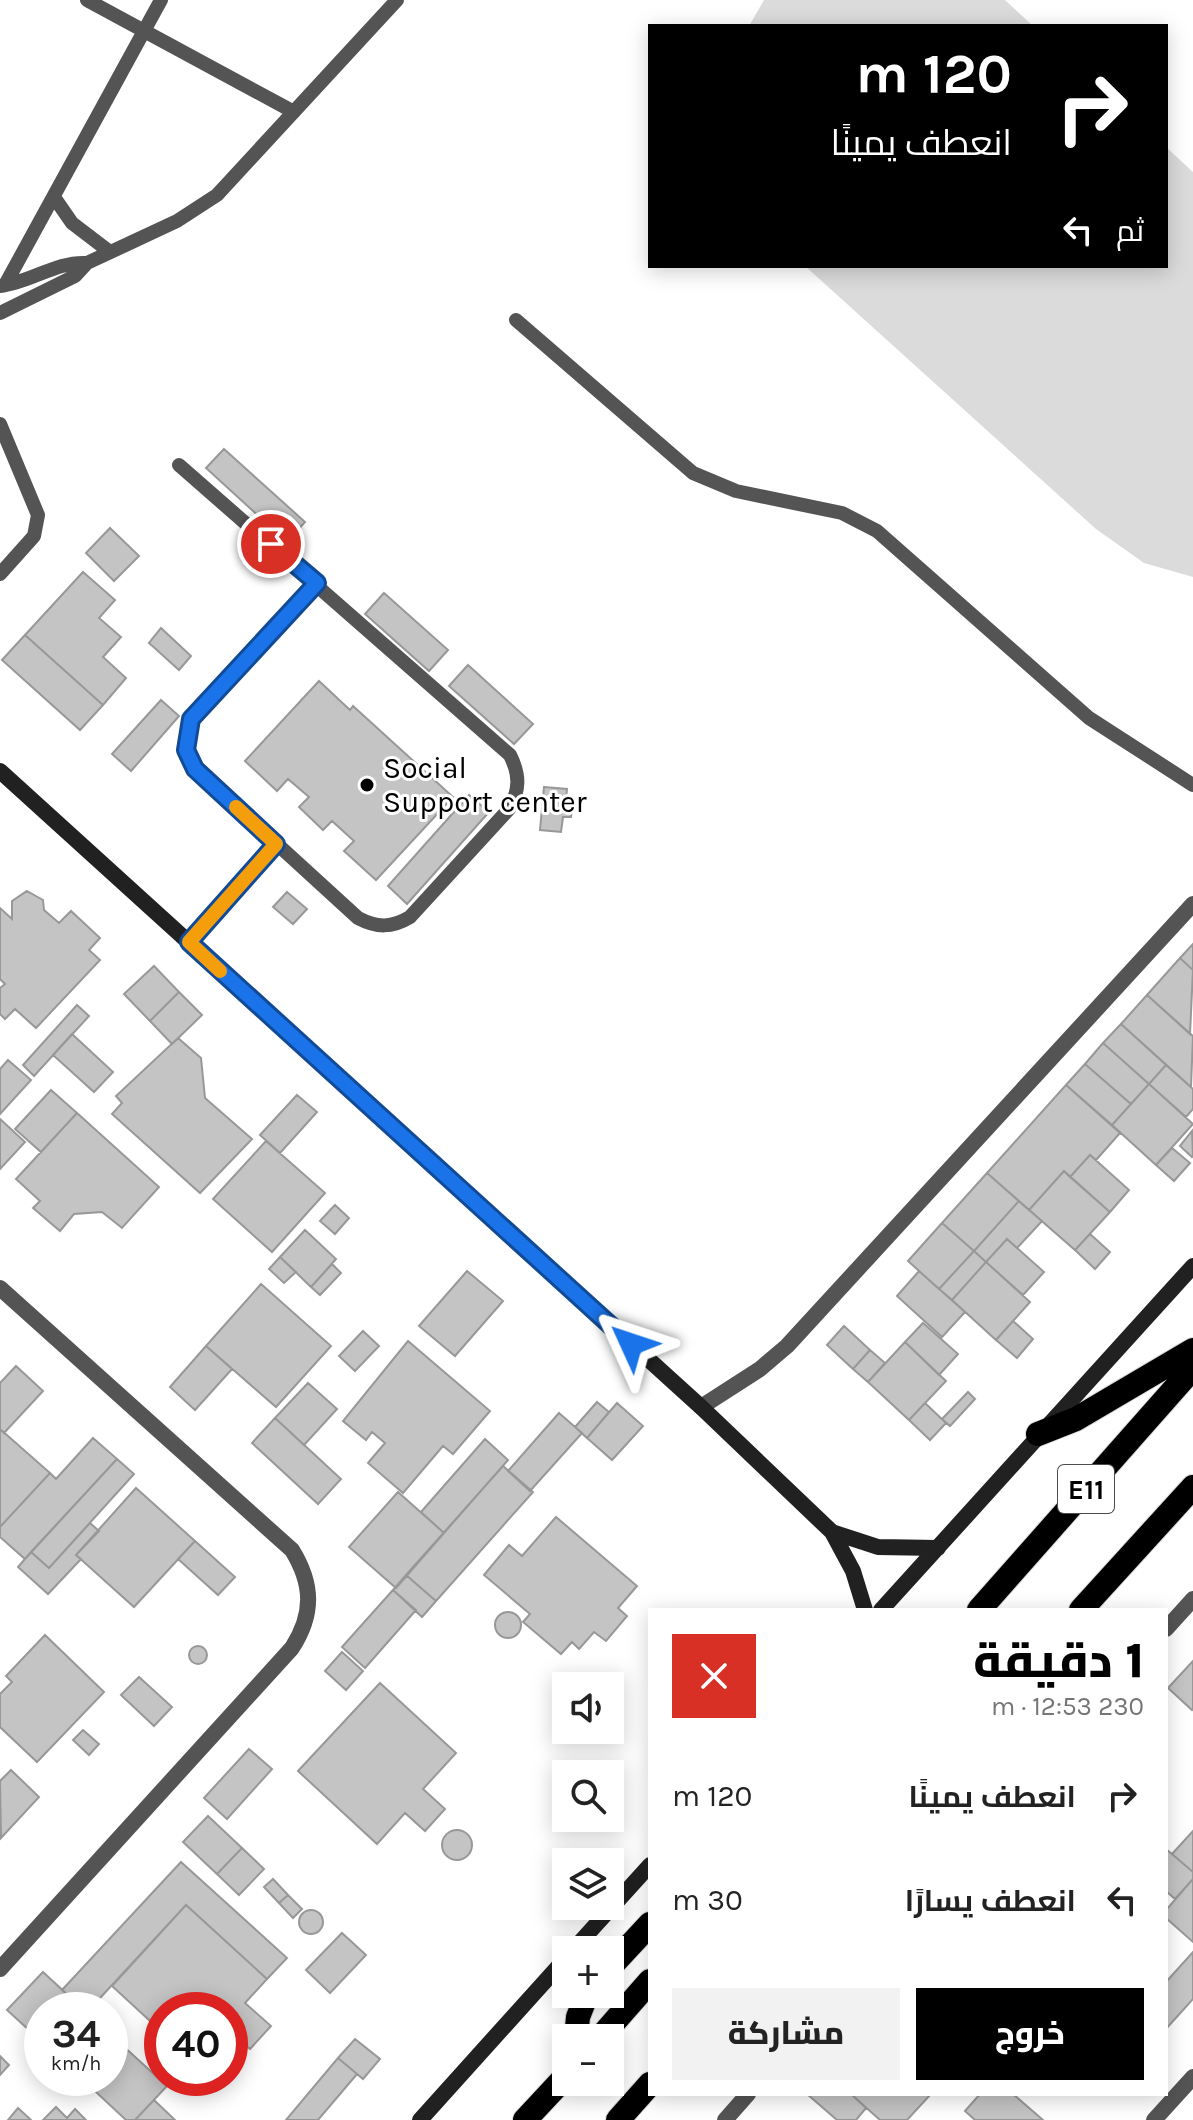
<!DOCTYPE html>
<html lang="ar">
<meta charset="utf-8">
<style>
:root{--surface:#fff;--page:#f2f2f2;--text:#222;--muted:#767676;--accent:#000}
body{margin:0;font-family:Karla,Cairo,sans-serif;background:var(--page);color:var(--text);direction:rtl;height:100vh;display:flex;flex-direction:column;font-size:30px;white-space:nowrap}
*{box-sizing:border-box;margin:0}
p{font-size:26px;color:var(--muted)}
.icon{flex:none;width:44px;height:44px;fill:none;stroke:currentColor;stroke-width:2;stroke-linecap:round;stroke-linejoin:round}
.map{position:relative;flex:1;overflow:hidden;direction:ltr}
.details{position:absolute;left:648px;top:1608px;width:520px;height:488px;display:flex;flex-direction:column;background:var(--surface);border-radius:0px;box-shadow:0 4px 20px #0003;direction:rtl}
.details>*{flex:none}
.top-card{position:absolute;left:648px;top:24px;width:520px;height:244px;border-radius:0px;box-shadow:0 4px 20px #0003;direction:rtl;background:#000;color:#fff;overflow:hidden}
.buttons{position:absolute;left:552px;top:1672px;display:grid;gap:16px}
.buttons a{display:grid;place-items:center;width:72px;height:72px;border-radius:0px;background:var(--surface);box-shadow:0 4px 20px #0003;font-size:40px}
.speed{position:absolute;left:24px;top:1992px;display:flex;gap:16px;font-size:40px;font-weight:700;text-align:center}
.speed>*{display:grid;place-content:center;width:104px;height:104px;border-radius:50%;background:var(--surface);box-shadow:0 4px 20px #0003;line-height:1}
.speed small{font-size:20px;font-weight:400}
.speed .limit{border:12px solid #d22;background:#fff;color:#111}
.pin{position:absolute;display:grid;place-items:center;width:68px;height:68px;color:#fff;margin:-34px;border:4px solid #fff;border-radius:50%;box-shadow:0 2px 8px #0007}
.me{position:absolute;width:88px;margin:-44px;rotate:312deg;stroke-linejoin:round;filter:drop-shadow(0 0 6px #0008)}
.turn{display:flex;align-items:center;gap:28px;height:168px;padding:0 24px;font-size:36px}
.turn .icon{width:104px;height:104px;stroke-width:2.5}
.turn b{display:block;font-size:56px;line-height:68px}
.then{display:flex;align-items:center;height:76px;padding:0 24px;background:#0003;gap:16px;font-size:30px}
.round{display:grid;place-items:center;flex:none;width:84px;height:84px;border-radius:0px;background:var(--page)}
.summary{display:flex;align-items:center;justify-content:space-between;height:136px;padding:0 24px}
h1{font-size:48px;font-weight:800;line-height:60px;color:var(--accent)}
.primary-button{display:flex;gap:16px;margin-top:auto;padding:16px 24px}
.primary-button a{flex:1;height:92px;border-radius:0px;background:var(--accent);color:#fff;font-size:32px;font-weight:800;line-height:92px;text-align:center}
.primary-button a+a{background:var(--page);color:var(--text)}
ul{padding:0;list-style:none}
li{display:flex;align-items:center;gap:24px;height:104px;padding:0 24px}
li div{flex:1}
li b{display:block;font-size:30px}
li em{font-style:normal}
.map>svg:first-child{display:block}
.green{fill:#dbdbdb}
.building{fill:#c4c4c4;stroke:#989898;stroke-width:2}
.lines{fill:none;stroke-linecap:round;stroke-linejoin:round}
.highway-casing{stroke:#dbdbdb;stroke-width:26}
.lane{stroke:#545454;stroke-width:14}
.street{stroke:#545454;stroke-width:16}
.secondary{stroke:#212121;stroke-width:16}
.highway{stroke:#000;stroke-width:24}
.route-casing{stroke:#114b97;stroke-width:20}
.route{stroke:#1a73e8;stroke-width:14}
.slow{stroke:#f59e0b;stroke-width:14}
.poi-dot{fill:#000;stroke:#fff;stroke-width:3}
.labels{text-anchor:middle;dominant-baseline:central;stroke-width:6;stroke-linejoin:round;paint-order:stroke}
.shield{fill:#fff;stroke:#4c4c4c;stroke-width:2}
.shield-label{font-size:28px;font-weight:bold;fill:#000}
.poi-label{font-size:30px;fill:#000;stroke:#fff;text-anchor:start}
</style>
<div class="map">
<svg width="1193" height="2120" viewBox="0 0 1193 2120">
<rect width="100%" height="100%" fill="#fff"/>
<!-- green -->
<path class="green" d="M764 0H1005L1033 26H749Z
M1166 147 1193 172V577L1144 563 1096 529 805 266H1166Z"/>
<!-- building -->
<path class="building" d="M224 449 305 522 287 542 206 468Z
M110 528 139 556 114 581 86 553Z
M83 572 115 600 99 618 121 637 103 657 126 678 103 705 25 635Z
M384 593 448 650 429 671 365 614Z
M161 628 191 656 179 670 149 643Z
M25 635 103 705 80 730 2 660Z
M468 665 533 724 514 744 449 686Z
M319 681 350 710 353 706 453 797 376 880 344 851 354 841 332 821 323 830 299 807 309 797 288 779 277 791 245 761Z
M161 700 179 716 131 771 112 754Z
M544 787 567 789 565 809 572 810 571 817H563L561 832 540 830Z
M469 795 489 812 407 904 388 886Z
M27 891 43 900 44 910 59 923 71 911 100 938 89 950 100 960 36 1028 15 1009 5 1019 0 1014V988L5 984 0 979V908L12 919V901Z
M287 892 307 909 293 924 273 907Z
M1193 944V970L1180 958Z
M1180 958 1193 970 1190 1034 1147 995Z
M154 966 179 992 150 1021 124 994Z
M179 992 202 1015 172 1044 150 1021Z
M1147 995 1193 1036 1191 1087 1121 1024Z
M77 1005 89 1016 34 1076 23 1065Z
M1121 1024 1166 1065 1149 1084 1103 1043Z
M72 1034 113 1072 94 1092 53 1055Z
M178 1038 201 1058 205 1098 252 1139 200 1193 112 1114 122 1103 116 1096Z
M1103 1043 1149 1084 1131 1104 1085 1064Z
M8 1060 31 1080 0 1114V1069Z
M1085 1064 1131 1104 1112 1125 1066 1085Z
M1166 1065 1193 1089V1109L1186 1117 1149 1084Z
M1149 1084 1193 1124 1156 1165 1112 1125Z
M1066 1085 1120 1133 1096 1160 1090 1155 1070 1177 1064 1171 1029 1210 987 1173Z
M51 1090 77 1113 41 1152 15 1129Z
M297 1095 317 1112 280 1153 260 1135Z
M77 1113 159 1187 122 1228 102 1212 74 1214 60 1231 33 1208 40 1201 16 1179Z
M0 1119 25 1142 0 1169Z
M1192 1131 1193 1156 1192 1157 1180 1146Z
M266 1141 325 1193 272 1252 213 1199Z
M1172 1148 1190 1163 1174 1181 1156 1165Z
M1090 1155 1129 1190 1110 1212 1070 1177Z
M1064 1171 1110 1212 1075 1250 1029 1210Z
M987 1173 1019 1201 974 1251 942 1223Z
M1019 1201 1042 1221 1017 1248 1007 1239 986 1262 974 1251Z
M335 1205 349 1218 335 1234 320 1221Z
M942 1223 974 1251 939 1289 908 1261Z
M305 1230 336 1259 311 1287 280 1257Z
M1090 1234 1110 1252 1095 1269 1075 1250Z
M1007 1239 1044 1272 1023 1295 986 1262Z
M974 1251 986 1262 952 1300 939 1289Z
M280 1257 296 1272 284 1283 269 1269Z
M986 1262 1030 1302 996 1340 952 1300Z
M332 1264 341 1273 320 1295 311 1287Z
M467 1271 503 1301 455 1356 419 1326Z
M919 1271 965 1312 942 1337 897 1296Z
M261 1284 331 1346 276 1407 206 1346Z
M1013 1321 1033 1339 1017 1358 996 1340Z
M923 1323 958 1354 939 1375 905 1342Z
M844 1326 870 1350 853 1369 827 1345Z
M363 1331 379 1346 355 1371 339 1356Z
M408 1341 490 1411 453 1454 443 1446 403 1493 368 1463 385 1443 372 1432 366 1440 343 1421Z
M905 1342 946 1381 909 1420 868 1382Z
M206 1346 232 1369 195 1410 170 1387Z
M870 1350 885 1363 868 1382 853 1369Z
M16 1366 43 1391 4 1433 0 1429V1383Z
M308 1383 337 1409 304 1445 275 1418Z
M968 1392 975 1399 950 1426 942 1419Z
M597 1402 609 1412 587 1438 575 1427Z
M617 1403 643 1426 612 1460 587 1438Z
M925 1403 946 1423 930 1440 909 1420Z
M559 1413 582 1433 530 1491 508 1471Z
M275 1418 341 1479 318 1504 252 1443Z
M0 1429 50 1473 0 1527Z
M93 1438 117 1459 25 1559 0 1537V1527L50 1473 56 1479Z
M485 1439 508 1460 444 1533 421 1512Z
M117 1459 134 1474 49 1568 31 1552Z
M503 1466 533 1492 436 1601 406 1575Z
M136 1488 195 1541 134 1607 76 1555Z
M398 1492 444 1533 396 1588 349 1547Z
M556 1517 637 1586 618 1608 627 1616 606 1641 594 1632 579 1649 572 1642 561 1654 523 1622 530 1614 484 1575 509 1545 522 1556Z
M90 1523 99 1531 76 1555 81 1559 48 1594 18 1567 31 1552 49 1568Z
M195 1541 235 1577 218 1595 178 1559Z
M406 1575 436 1601 422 1617 393 1590Z
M393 1590 416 1610 365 1668 342 1647Z
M495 1625a13 13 0 1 1 26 0a13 13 0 1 1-26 0Z
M45 1635 104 1692 37 1762 0 1727V1694L12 1682 6 1676Z
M189 1655a9 9 0 1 1 18 0a9 9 0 1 1-18 0Z
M342 1652 363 1671 346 1690 325 1671Z
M1193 1661V1709L1192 1710 1168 1688Z
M139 1677 172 1707 154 1726 121 1695Z
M380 1683 456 1753 423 1789 445 1809 425 1831 405 1813 377 1844 298 1771Z
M83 1730 99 1744 89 1755 73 1740Z
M249 1749 272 1769 227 1819 204 1798Z
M11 1770 39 1797 1 1838 0 1781Z
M208 1816 242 1848 217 1874 183 1842Z
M442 1845a15 15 0 1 1 30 0a15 15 0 1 1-30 0Z
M1193 1831V1872L1172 1854Z
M242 1848 264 1869 239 1895 217 1874Z
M1166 1849 1193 1872V1879L1175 1899 1166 1891Z
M181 1862 287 1958 267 1979 186 1905 89 2010H84L62 1990Z
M273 1879 288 1895 279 1903 264 1887Z
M1193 1879V1942L1166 1918V1910Z
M288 1895 302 1909 293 1918 279 1903Z
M186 1905 267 1979 245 2003 271 2026 250 2049 230 2031V2010H162V2032L112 1986Z
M299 1922a12 12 0 1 1 24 0a12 12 0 1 1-24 0Z
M342 1933 366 1955 330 1993 306 1970Z
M1193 1952V1999L1166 2029V1982Z
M43 1972 84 2010H42V2042L7 2010Z
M110 2034 167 2086 135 2120H126L81 2078H110Z
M355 2039 380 2059 363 2079 338 2058Z
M0 2056 9 2065 0 2075Z
M338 2058 357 2074 318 2120H286Z
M807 2094H851L866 2108 856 2120H837Z
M851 2094H931L907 2120H880Z
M980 2094H1013L1043 2120H975L965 2111Z
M154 2100 175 2120H135Z
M56 2107 67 2118 75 2109 86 2120H43Z
M18 2108 31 2120H8Z"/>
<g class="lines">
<defs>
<path id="highway" d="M1038 1434 1076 1419 1193 1350
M979 1610 1193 1368
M1081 1610 1193 1487
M610 1967 650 1924
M576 2038 578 2017 587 1994
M600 2038 650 1981
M525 2120 566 2076
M618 2120 650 2084"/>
</defs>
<!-- highway casing -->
<use href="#highway" class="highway-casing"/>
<!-- lane -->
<path class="lane" d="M87 0 294 112
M54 197 72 223 110 252
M5 285 161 0
M0 286C30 283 56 261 87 263
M0 313 75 276 87 263 177 221 217 195 397 0
M516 320 693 473 736 491 842 513 877 531 1089 718 1193 785
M0 424 38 515 34 536 0 574
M179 465 510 755C520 775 520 790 509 809L410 917C392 928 377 928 358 918L195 769 186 750 191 719 317 583
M189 942 276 844"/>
<!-- street -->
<path class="street" d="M0 1288 292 1550C313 1584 314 1614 292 1648L0 1969
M701 1407 760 1369 787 1346 1193 904
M1166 1629 1193 1599
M725 2120 748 2094
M1154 2120 1193 2077"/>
<!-- secondary -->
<path class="secondary" d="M0 771 701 1407 832 1532 853 1571 865 1610
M832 1532 878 1547 938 1548
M881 1610 1193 1266
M573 1950 650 1865
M420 2120 566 1958"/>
<!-- highway -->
<use href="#highway" class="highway"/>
</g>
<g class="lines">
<defs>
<path id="route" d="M271 544 317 583 191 719 186 750 195 769 276 844 189 942 631 1344"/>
</defs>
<!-- route casing -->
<use href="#route" class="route-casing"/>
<!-- route -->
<use href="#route" class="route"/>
<!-- slow -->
<path class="slow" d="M220 971 189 942 276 844 236 807"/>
</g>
<!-- markers -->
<circle class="poi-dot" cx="367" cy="785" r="8"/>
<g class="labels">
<!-- shield labels -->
<rect class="shield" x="1058" y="1465" width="56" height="48" rx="6"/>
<g class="shield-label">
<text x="1086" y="1489">E11</text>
</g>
<!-- poi labels -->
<g class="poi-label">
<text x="383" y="768">Social<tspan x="383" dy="34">Support center</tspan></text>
</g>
</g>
</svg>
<div class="buttons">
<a><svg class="icon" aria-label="sound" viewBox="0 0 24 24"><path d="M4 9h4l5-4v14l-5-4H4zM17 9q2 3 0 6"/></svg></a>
<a><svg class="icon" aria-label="search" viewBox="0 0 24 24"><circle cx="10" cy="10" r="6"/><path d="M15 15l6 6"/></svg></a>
<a><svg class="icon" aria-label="layers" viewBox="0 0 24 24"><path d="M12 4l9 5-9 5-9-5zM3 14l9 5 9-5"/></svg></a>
<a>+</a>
<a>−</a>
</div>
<div class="speed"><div>34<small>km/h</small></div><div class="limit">40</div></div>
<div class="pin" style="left:271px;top:544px;background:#d93025"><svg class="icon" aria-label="arrive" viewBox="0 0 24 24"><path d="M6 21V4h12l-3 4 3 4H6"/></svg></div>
<svg class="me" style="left:631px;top:1344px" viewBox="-20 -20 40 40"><path d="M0-17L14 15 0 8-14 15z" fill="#1a73e8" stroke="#fff" stroke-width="4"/></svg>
<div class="top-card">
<div class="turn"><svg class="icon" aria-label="right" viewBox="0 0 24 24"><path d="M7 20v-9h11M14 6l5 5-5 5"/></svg><div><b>120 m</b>انعطف يمينًا</div></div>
<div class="then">ثم<svg class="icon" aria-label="left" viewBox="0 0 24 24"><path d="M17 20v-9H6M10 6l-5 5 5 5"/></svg></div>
</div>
<section class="details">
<div class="summary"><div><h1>1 دقيقة</h1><p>230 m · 12:53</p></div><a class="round" style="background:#d93025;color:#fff"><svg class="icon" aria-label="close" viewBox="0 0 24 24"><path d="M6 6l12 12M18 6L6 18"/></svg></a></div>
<ul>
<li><svg class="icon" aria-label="right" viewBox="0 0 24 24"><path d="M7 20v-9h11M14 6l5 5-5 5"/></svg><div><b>انعطف يمينًا</b></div><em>120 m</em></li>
<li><svg class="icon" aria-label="left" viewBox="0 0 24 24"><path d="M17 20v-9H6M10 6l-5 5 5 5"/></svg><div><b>انعطف يسارًا</b></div><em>30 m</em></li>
</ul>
<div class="primary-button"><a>خروج</a><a>مشاركة</a></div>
</section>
</div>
